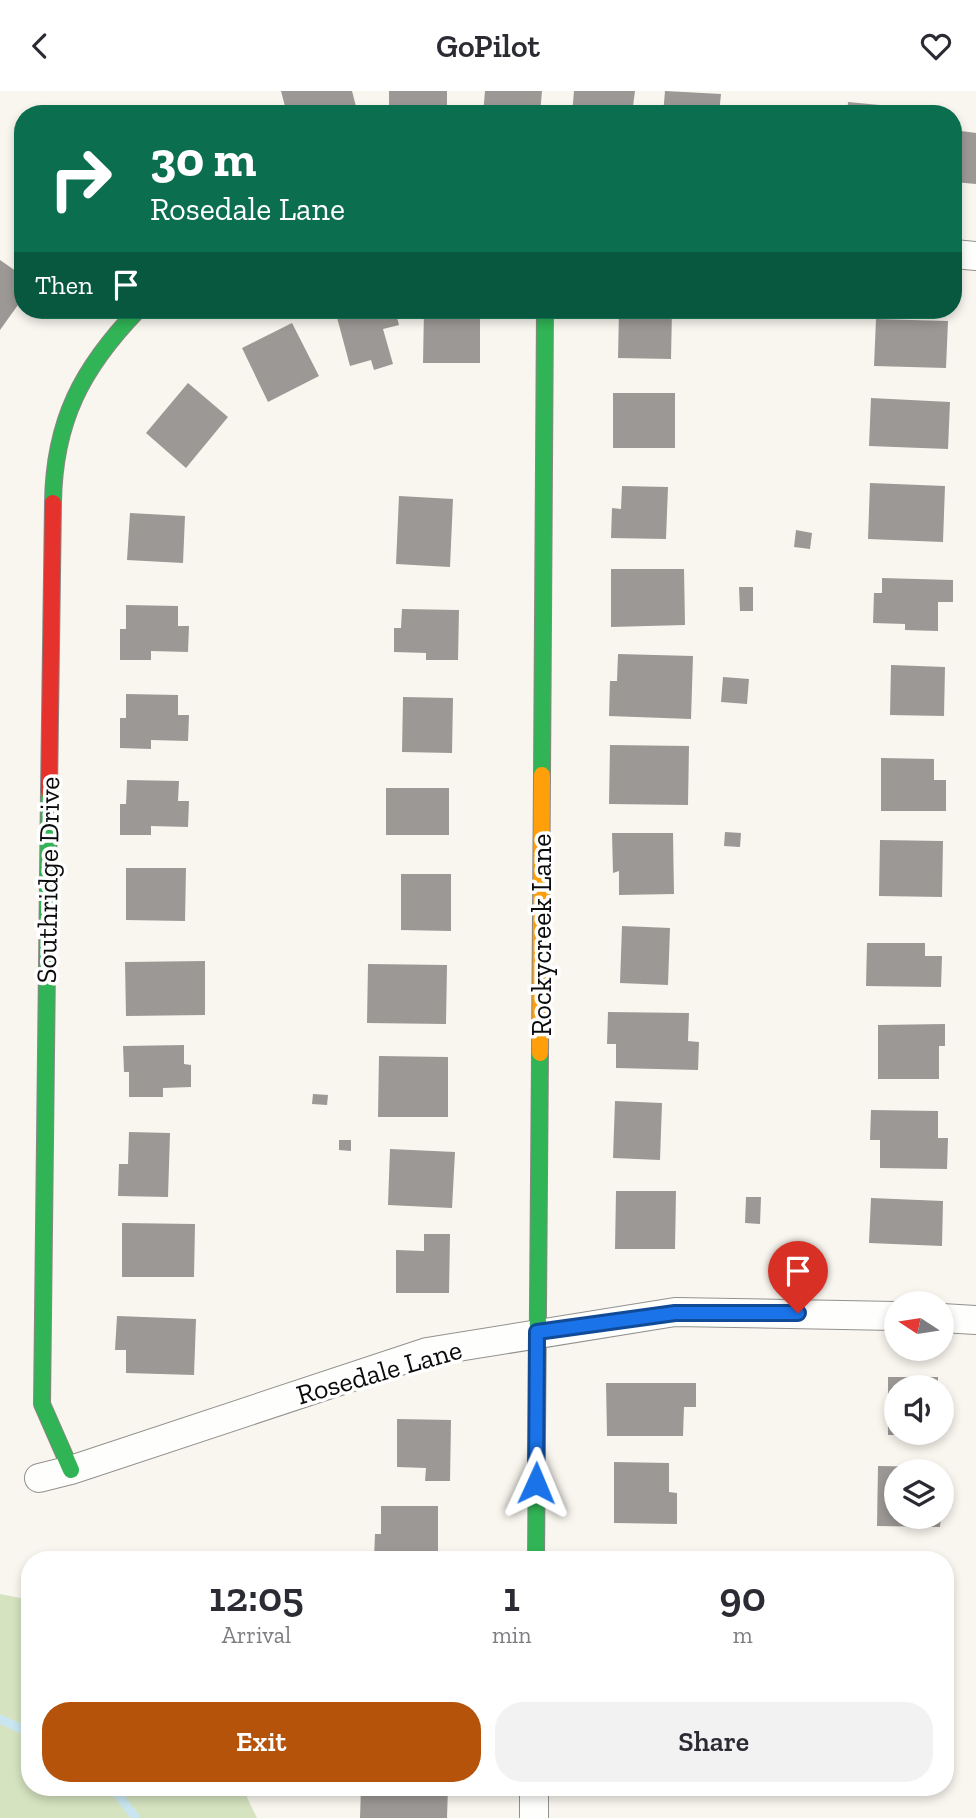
<!DOCTYPE html>
<style>
:root{--surface:#fff;--page:#f2f2f3;--text:#2b2b33;--muted:#7c7c81;--accent:#b45309}
body{margin:0;font-family:"Zilla Slab",serif;background:var(--page);color:var(--text);height:100vh;display:flex;flex-direction:column;font-size:26px;white-space:nowrap}
*{box-sizing:border-box;margin:0}
p{font-size:23px;color:var(--muted)}
.icon{flex:none;width:38px;height:38px;fill:none;stroke:currentColor;stroke-width:2;stroke-linecap:round;stroke-linejoin:round}
.map{position:relative;flex:1;overflow:hidden}
.drawer{position:absolute;left:21px;top:1460px;width:933px;height:245px;display:flex;flex-direction:column;background:var(--surface);border-radius:28px;box-shadow:0 4px 10px #0003}
.drawer>*{flex:none}
.guide{position:absolute;left:14px;top:14px;width:948px;height:214px;border-radius:28px;box-shadow:0 4px 10px #0003;background:#0b6e4f;color:#fff;overflow:hidden}
.needle{width:46px;rotate:282deg}
.buttons{position:absolute;left:884px;top:1200px;display:grid;gap:14px}
.buttons a{display:grid;place-items:center;width:70px;height:70px;border-radius:50%;background:var(--surface);box-shadow:0 4px 10px #0003;font-size:35px}
.pin{position:absolute;display:grid;place-items:center;width:60px;height:60px;color:#fff;margin:-72px -30px;border-radius:50% 50% 50% 0;rotate:-45deg;box-shadow:0 0 7px #0007}
.pin .icon{rotate:45deg}
.me{position:absolute;width:77px;margin:-38px;rotate:1deg;stroke-linejoin:round;filter:drop-shadow(0 0 5px #0008)}
.turn{display:flex;align-items:center;gap:24px;height:147px;padding:0 21px;font-size:32px}
.turn .icon{width:91px;height:91px;stroke-width:2.5}
.turn b{display:block;font-size:49px;line-height:60px}
.then{display:flex;align-items:center;height:66px;padding:0 21px;background:#0003;gap:14px;font-size:26px}
.eta{display:flex;justify-content:space-evenly;align-items:center;height:119px;text-align:center}
.eta b{font-size:42px;font-weight:600;line-height:49px}
.button{display:flex;gap:14px;margin-top:auto;padding:14px 21px}
.button a{flex:1;height:80px;border-radius:28px;background:var(--accent);color:#fff;font-size:28px;font-weight:600;line-height:80px;text-align:center}
.button a+a{background:var(--page);color:var(--text)}
header{display:flex;justify-content:space-between;align-items:center;height:91px;padding:0 21px;background:var(--surface);font-size:32px;font-weight:600}
.map>svg:first-child{display:block}
.forest{fill:#d5e3c0}
.lines{fill:none;stroke-linecap:round;stroke-linejoin:round}
.stream{stroke:#c9e6f0;stroke-width:9}
.building{fill:#9c9895}
.street-casing{stroke:#92918e;stroke-width:30}
.fast-casing{stroke:#898784;stroke-width:18}
.slow-casing{stroke:#898784;stroke-width:18}
.jam-casing{stroke:#898784;stroke-width:18}
.street{stroke:#fefefd;stroke-width:28}
.fast{stroke:#30b455;stroke-width:16}
.slow{stroke:#ff9f0a;stroke-width:16}
.jam{stroke:#e5322d;stroke-width:16}
.route-casing{stroke:#114b97;stroke-width:18}
.route{stroke:#1a73e8;stroke-width:12}
.labels{text-anchor:middle;dominant-baseline:central;stroke-width:7;stroke-linejoin:round;paint-order:stroke}
.street-label{font-size:28px;fill:#0b0b0b;stroke:#fff}
</style>
<header><svg class="icon" aria-label="back" viewBox="0 0 24 24"><path d="M15 5l-7 7 7 7"/></svg>GoPilot<svg class="icon" aria-label="heart" viewBox="0 0 24 24"><path d="M12 20l-8-8c-3-5 5-10 8-4 3-6 11-1 8 4z"/></svg></header>
<div class="map">
<svg width="976" height="1727" viewBox="0 0 976 1727">
<rect width="100%" height="100%" fill="#f9f6ef"/>
<!-- forest -->
<path class="forest" d="M0 1503 30 1509V1696H242L257 1727H0Z"/>
<g class="lines">
<!-- stream -->
<path class="stream" d="M0 1628 30 1642
M112 1696 136 1727"/>
</g>
<!-- building -->
<path class="building" d="M281 0H352L358 23H287Z
M389 0H447V23H389Z
M485 0H542L540 23H483Z
M574 0H635L632 23H572Z
M665 0 721 3 719 23H663Z
M848 11 890 15 889 23H847Z
M954 39 976 42V93L954 91Z
M0 169 23 185V207L0 239Z
M335 219H395L399 234 383 238 393 273 374 279 371 269 350 275Z
M424 219H480V272H423Z
M619 219H672L671 268 618 267Z
M876 228 948 230 946 277 874 275Z
M292 232 319 285 268 311 242 257Z
M188 292 228 326 186 377 146 342Z
M613 302H675V357H613Z
M871 307 950 311 948 358 869 355Z
M870 392 945 395 943 451 868 448Z
M622 395 668 396 666 448 611 447 612 417 621 418Z
M399 405 453 408 450 476 396 473Z
M130 422 185 425 183 472 127 469Z
M796 439 812 442 810 458 794 456Z
M611 478H684L685 534 611 536Z
M882 487 953 489V511H938V540L905 539V533L873 532 874 502H882Z
M739 496H753V520H740Z
M126 514 178 515V535H189L188 561 151 560V569H120V538H126Z
M402 518 459 519 458 569H426V562L394 561V537H401Z
M618 563 693 565 691 628 609 625 610 590H617Z
M891 574 945 576 944 625 890 624Z
M723 586 749 588 747 613 721 611Z
M126 603 178 604V624H189L188 650 151 649V658L120 657V627H126Z
M403 606 453 607 452 662 402 661Z
M610 654 689 655 688 714 609 713Z
M881 667 934 668V689H946V720H881Z
M127 689 179 690 178 710H189L188 736 151 735V744H120V713H126Z
M386 697H449V744H386Z
M725 741 741 742 740 756 724 755Z
M612 742H673L674 803 619 804V780L613 782Z
M880 749 943 750 942 806 879 805Z
M126 777H186L185 830 126 829Z
M401 783H451V840L401 839Z
M622 835 670 837 668 894 620 892Z
M867 852H925V865H942L941 896 866 895Z
M205 870V924L126 925 125 871Z
M368 873 447 874 446 933 367 932Z
M608 921 689 922 688 950 699 951 698 979 616 977V953H607Z
M945 933V955H939V988H878V934Z
M184 954V973L191 974V996L163 997V1006H129V981H124L123 955Z
M379 965 448 966V1026H378Z
M313 1003 328 1004 327 1014 312 1013Z
M615 1010 662 1012 660 1069 613 1067Z
M871 1019 938 1020V1047H948L947 1078 880 1077V1049H870Z
M129 1041 170 1042 168 1106 118 1105 119 1073H128Z
M339 1049H351V1060L339 1059Z
M390 1058 455 1061 452 1117 388 1114Z
M616 1100H676L675 1158H615Z
M746 1106H761L760 1133 745 1132Z
M871 1107 943 1110 942 1155 869 1152Z
M122 1132 195 1133 194 1186H122Z
M424 1143H450L449 1202H396V1159L424 1160Z
M117 1225 196 1228 194 1284 126 1282V1259H115Z
M888 1286H938V1297H896V1344H888Z
M606 1292H696V1316H684L683 1345H607Z
M397 1328 451 1329 450 1390H425L426 1377 397 1376Z
M614 1371 669 1372V1401L677 1402V1433L614 1432Z
M878 1375 941 1376V1381H896V1426H941L940 1436 877 1435Z
M381 1415H438V1468H374L375 1443H381Z
M610 1465H683V1468H610Z
M361 1696H448L447 1727H360Z
M611 1696H662V1700L611 1698Z
M874 1696H935V1703H874Z"/>
<g class="lines">
<defs>
<path id="street" d="M954 163 976 165
M942 1227 976 1229
M39 1387 71 1379 427 1261 675 1221 896 1225
M534 1727V1696"/>
<path id="fast" d="M53 412C54 330 82 277 138 219
M542 684 545 219
M49 700 42 1313 71 1379
M536 1468 540 962"/>
<path id="slow" d="M540 962 542 684"/>
<path id="jam" d="M49 700 53 412"/>
</defs>
<!-- street casing -->
<use href="#street" class="street-casing"/>
<!-- fast casing -->
<use href="#fast" class="fast-casing"/>
<!-- slow casing -->
<use href="#slow" class="slow-casing"/>
<!-- jam casing -->
<use href="#jam" class="jam-casing"/>
<!-- street -->
<use href="#street" class="street"/>
<!-- fast -->
<use href="#fast" class="fast"/>
<!-- slow -->
<use href="#slow" class="slow"/>
<!-- jam -->
<use href="#jam" class="jam"/>
</g>
<g class="lines">
<defs>
<path id="route" d="M536 1392 537 1241 675 1222H798"/>
</defs>
<!-- route casing -->
<use href="#route" class="route-casing"/>
<!-- route -->
<use href="#route" class="route"/>
</g>
<g class="labels">
<!-- street labels -->
<g class="street-label">
<text transform="translate(48 789) rotate(-89)">Southridge Drive</text>
<text transform="translate(541 844) rotate(-90)">Rockycreek Lane</text>
<text transform="translate(379 1281) rotate(-16)">Rosedale Lane</text>
</g>
</g>
</svg>
<div class="buttons">
<a><svg class="needle" viewBox="-14 -14 28 28"><path d="M0-13l5 13h-10z" fill="#e53935"/><path d="M0 13l5-13h-10z" fill="#7c7c81"/></svg></a>
<a><svg class="icon" aria-label="sound" viewBox="0 0 24 24"><path d="M4 9h4l5-4v14l-5-4H4zM17 9q2 3 0 6"/></svg></a>
<a><svg class="icon" aria-label="layers" viewBox="0 0 24 24"><path d="M12 4l9 5-9 5-9-5zM3 14l9 5 9-5"/></svg></a>
</div>
<div class="pin" style="left:798px;top:1222px;background:#d93025"><svg class="icon" aria-label="arrive" viewBox="0 0 24 24"><path d="M6 21V4h12l-3 4 3 4H6"/></svg></div>
<svg class="me" style="left:536px;top:1392px" viewBox="-20 -20 40 40"><path d="M0-17L14 15 0 8-14 15z" fill="#1a73e8" stroke="#fff" stroke-width="4"/></svg>
<div class="guide">
<div class="turn"><svg class="icon" aria-label="right" viewBox="0 0 24 24"><path d="M7 20v-9h11M14 6l5 5-5 5"/></svg><div><b>30 m</b>Rosedale Lane</div></div>
<div class="then">Then<svg class="icon" aria-label="arrive" viewBox="0 0 24 24"><path d="M6 21V4h12l-3 4 3 4H6"/></svg></div>
</div>
<section class="drawer">
<div class="eta">
<div><b>12:05</b><p>Arrival</p></div>
<div><b>1</b><p>min</p></div>
<div><b>90</b><p>m</p></div>
</div>
<div class="button"><a>Exit</a><a>Share</a></div>
</section>
</div>
